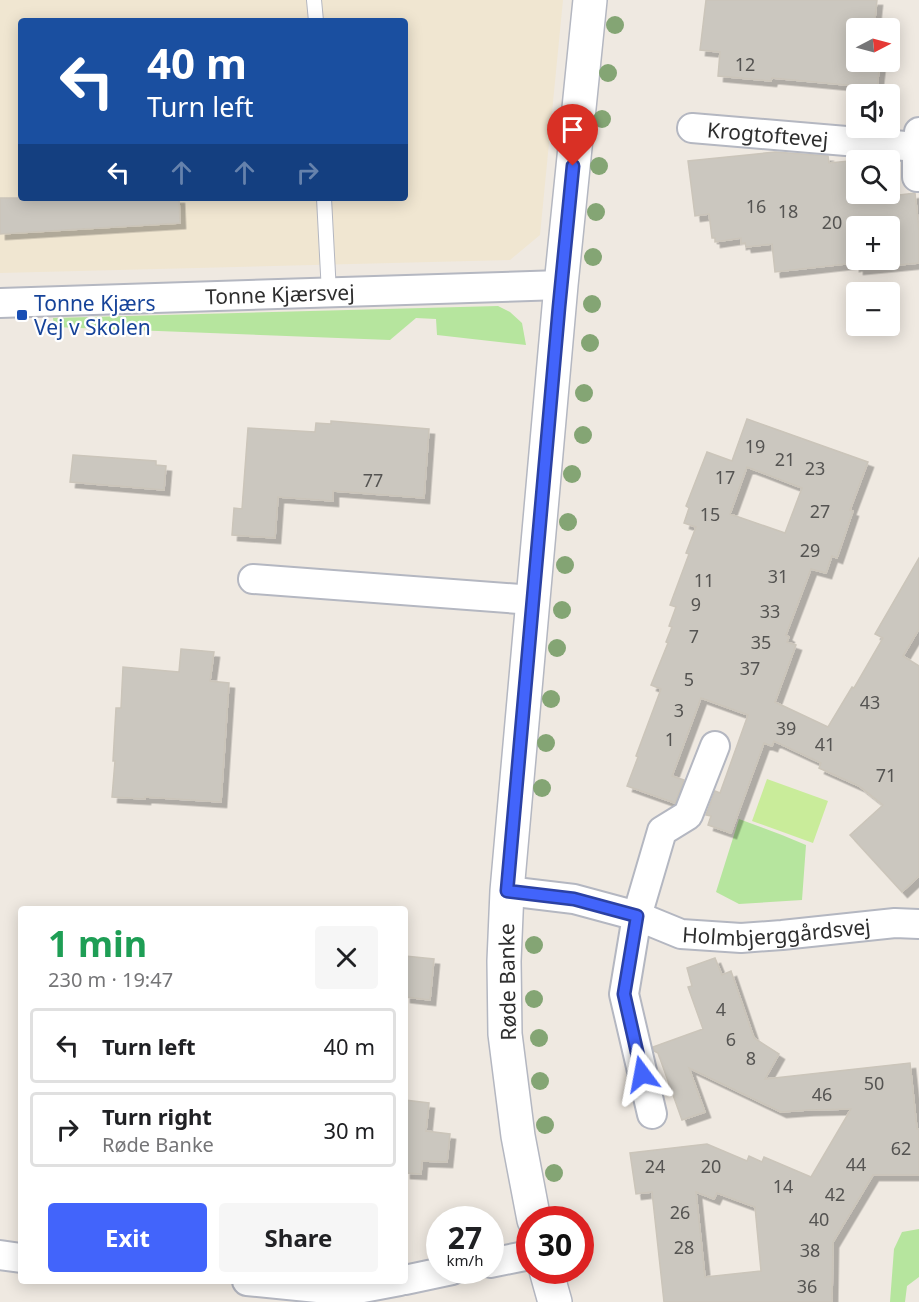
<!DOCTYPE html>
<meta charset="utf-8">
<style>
:root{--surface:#fff;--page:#f6f6f6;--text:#202124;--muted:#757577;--line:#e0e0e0;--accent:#4264fb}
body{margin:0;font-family:"Noto Sans",sans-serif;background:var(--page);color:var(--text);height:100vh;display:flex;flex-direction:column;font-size:22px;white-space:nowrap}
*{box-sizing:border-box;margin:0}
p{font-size:20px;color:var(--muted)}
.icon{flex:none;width:33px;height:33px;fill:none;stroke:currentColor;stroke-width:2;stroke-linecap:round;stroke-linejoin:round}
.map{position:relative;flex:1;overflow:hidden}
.side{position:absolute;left:18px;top:906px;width:390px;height:378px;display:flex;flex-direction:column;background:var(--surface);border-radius:6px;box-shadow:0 3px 15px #0003}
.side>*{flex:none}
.top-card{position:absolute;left:18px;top:18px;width:390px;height:183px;border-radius:6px;box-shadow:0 3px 15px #0003;background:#1a4fa0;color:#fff;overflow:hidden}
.needle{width:39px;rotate:84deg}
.tools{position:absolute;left:846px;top:18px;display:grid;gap:12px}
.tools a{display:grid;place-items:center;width:54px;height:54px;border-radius:6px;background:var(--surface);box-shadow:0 3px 15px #0003;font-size:30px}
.speed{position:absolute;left:426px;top:1206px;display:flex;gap:12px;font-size:30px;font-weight:700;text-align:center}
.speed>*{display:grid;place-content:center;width:78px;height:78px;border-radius:50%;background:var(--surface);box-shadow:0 3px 15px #0003;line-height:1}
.speed small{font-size:15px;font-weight:400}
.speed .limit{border:9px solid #d22;background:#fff;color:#111}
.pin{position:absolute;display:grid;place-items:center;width:51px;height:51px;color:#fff;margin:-62px -26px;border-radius:50% 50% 50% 0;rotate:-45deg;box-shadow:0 0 6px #0007}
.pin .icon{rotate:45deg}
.me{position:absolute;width:66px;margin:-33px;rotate:347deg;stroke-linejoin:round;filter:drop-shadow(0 0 4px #0008)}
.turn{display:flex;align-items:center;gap:21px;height:126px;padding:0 30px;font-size:27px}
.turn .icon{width:78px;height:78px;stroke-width:2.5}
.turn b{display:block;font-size:42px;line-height:51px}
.lanes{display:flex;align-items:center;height:57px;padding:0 30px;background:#0003;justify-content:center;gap:30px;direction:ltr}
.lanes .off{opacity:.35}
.round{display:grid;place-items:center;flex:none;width:63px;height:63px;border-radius:6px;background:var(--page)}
.head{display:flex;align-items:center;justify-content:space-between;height:102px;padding:0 30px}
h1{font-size:36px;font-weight:700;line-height:45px;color:#1e9e55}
.cta{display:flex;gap:12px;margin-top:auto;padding:12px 30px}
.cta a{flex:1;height:69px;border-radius:6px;background:var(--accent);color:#fff;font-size:24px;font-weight:700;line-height:69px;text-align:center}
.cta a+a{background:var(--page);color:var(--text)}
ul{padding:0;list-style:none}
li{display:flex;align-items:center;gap:18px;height:75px;margin:0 12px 9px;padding:0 18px;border:3px solid var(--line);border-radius:6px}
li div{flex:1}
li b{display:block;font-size:22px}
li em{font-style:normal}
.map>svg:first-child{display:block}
.education{fill:#f0e6d1;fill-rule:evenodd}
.green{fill:#b6e59e}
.pitch{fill:#c9ec9a}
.building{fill:#cbc7bf;stroke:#cbc5ba;stroke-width:1.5;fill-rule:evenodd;filter:url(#shadow)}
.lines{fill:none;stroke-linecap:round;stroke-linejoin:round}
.lane-casing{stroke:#b4b7c1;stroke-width:16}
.street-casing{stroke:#b4b7c1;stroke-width:32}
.secondary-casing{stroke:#b4b7c1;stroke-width:36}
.lane{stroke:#fff;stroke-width:14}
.street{stroke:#fff;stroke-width:28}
.secondary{stroke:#fff;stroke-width:33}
.tree{fill:#84a574}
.route-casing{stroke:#2b41a3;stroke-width:15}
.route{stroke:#4264fb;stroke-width:10}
.transit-dot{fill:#1a4fb4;stroke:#fff;stroke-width:2}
.labels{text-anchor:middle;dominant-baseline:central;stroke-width:4.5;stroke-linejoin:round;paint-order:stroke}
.number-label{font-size:18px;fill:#555452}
.street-label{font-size:21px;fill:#2e2e2e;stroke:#fff}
.transit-label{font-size:21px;fill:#164399;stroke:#fff;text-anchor:start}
</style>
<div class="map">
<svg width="919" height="1302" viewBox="0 0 919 1302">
<defs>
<filter id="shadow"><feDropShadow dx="5.5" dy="5.5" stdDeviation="0" flood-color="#0004"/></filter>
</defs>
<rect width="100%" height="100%" fill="#efe9e1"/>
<!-- education -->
<path class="education" d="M0 0H563L540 235 510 260 0 273ZM21 21H405V198H21Z"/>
<!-- green -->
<path class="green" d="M498 306 510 312 522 323 526 345 437 335 436 319 416 318 390 340 54 327 53 318Z
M739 819 782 835 806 845 802 900 739 904 716 892Z
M919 1229V1277L907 1286 905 1302H890L894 1249 902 1232Z"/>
<!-- pitch -->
<path class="pitch" d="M767 779 828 801 813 843 752 821Z"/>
<!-- building -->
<path class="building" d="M706 0H877L874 28H856V62H880L877 88 772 78 771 81 718 76 720 52 700 50Z
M775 152 828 156 829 163 860 160H856V194H864L865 199 915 193 919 230V263L858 269V265L854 266V263L775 272 772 244 746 247 745 243 741 244V238L715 242V238H712L709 214 695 216 688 161ZM856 226H890V260H856Z
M0 198H179L180 223 0 234Z
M747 419 868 462 850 510 853 511 837 558 832 556 826 573 811 569 786 635 789 637 787 642 796 645 775 702 828 727 852 687 854 688 883 638 875 634 919 558V629L903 656 919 666V876L902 892 850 835 883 805 859 786 819 768 821 763 774 741 772 746 764 743 731 833 708 825 711 816 706 815 715 791 720 793 748 715 701 698 672 776 684 780 675 803 627 786 638 757 636 756 661 689 651 685 668 643 666 642 672 627 669 626 676 607 670 605 689 554 686 553 696 527 684 523 689 508 686 506 707 452 732 461ZM747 467 802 488 785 533 730 514Z
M331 421 429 429 424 498 333 491V501L278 497 275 538 232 535 234 508 242 509 248 428 315 432 316 423 331 424Z
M73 455 156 461V465L166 466 164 490 70 482Z
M181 649 214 652 210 681 229 683 221 802 145 797V799L112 797 115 761H113L116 708H121L123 667 179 672Z
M405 956 434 959 430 1000 405 997Z
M715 958 722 975 731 971 754 1038 779 1054 765 1079 910 1063 917 1129H919V1175H873L833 1242 832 1302H664L652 1192 636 1194 630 1153 707 1144 747 1161 749 1156 762 1162 764 1157 811 1177 851 1109 808 1110 781 1112 689 1068 705 1112 682 1120 658 1053 654 1051 653 1047 703 1029 688 987 692 986 687 968ZM696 1192 714 1199 717 1193 755 1207 761 1271 705 1277Z
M405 1100 429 1103 426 1131 450 1134 447 1162 422 1161 421 1174 405 1173Z"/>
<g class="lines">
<defs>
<path id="lane" d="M314 0 316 21
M324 198 329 293"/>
<g id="street">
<path id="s1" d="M692 128 917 147"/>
<path d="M919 132 917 147V177H919"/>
<path id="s2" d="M0 303 561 285"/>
<path d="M253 579 533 600"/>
<path id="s3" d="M507 891 574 899 637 916 681 934 741 938 782 935 895 923 919 924"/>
<path d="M652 1114 624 994 637 916 662 831 688 815 715 746"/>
<path d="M0 1255 21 1258"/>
<path d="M490 1263 530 1255"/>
<path d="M405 1280 452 1270"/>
<path d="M247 1281 347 1291 400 1281"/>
</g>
<path id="secondary" d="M534 1220 518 1136 505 1034 504 961 507 891 561 285 590 0
M546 1270 555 1302"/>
</defs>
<!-- lane casing -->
<use href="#lane" class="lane-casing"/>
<!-- street casing -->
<use href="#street" class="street-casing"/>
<!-- secondary casing -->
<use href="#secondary" class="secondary-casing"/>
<!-- lane -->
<use href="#lane" class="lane"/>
<!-- street -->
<use href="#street" class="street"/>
<!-- secondary -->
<use href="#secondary" class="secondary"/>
</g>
<!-- trees -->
<g class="tree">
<circle cx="615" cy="25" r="9"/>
<circle cx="608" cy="73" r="9"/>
<circle cx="602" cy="119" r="9"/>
<circle cx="599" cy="166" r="9"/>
<circle cx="596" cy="212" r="9"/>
<circle cx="593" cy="257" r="9"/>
<circle cx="592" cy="304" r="9"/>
<circle cx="590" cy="343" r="9"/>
<circle cx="584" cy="393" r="9"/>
<circle cx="583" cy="435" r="9"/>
<circle cx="572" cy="474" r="9"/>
<circle cx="568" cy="522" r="9"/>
<circle cx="565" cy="565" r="9"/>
<circle cx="562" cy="610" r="9"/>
<circle cx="557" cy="648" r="9"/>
<circle cx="551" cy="699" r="9"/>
<circle cx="546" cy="743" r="9"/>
<circle cx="542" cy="788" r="9"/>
<circle cx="534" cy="945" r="9"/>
<circle cx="534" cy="999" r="9"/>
<circle cx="539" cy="1038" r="9"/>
<circle cx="540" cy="1081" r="9"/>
<circle cx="545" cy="1125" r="9"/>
<circle cx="554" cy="1173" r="9"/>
</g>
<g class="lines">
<defs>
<path id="route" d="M573 166 559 307 507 891 574 899 637 916 624 994 642 1074"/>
</defs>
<!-- route casing -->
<use href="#route" class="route-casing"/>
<!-- route -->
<use href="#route" class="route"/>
</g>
<!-- markers -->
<rect class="transit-dot" x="16" y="309" width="12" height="12" rx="3"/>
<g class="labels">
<!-- number labels -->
<g class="number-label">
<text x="745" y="64">12</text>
<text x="756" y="206">16</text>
<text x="788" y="211">18</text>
<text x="832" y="222">20</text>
<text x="755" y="446">19</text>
<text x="785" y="459">21</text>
<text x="815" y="468">23</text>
<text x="725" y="477">17</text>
<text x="373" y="480">77</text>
<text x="820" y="511">27</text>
<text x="710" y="514">15</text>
<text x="810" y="550">29</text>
<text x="778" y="576">31</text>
<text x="704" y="580">11</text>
<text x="696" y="604">9</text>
<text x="770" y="611">33</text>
<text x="694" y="636">7</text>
<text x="761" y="642">35</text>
<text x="750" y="668">37</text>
<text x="689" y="679">5</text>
<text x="870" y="702">43</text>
<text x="679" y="710">3</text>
<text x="786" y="728">39</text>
<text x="670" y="739">1</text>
<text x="825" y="744">41</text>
<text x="886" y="775">71</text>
<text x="721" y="1009">4</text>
<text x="731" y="1039">6</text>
<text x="751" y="1058">8</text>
<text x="874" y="1083">50</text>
<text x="822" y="1094">46</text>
<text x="901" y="1148">62</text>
<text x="856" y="1164">44</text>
<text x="655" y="1166">24</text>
<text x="711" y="1166">20</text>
<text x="783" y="1186">14</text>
<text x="835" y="1194">42</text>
<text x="680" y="1212">26</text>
<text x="819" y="1219">40</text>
<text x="684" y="1247">28</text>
<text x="810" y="1250">38</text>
<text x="807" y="1286">36</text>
</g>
<!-- street labels -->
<g class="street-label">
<text stroke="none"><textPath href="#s1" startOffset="76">Krogtoftevej</textPath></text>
<text stroke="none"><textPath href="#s2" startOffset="280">Tonne Kjærsvej</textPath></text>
<text stroke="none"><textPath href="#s3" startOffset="276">Holmbjerggårdsvej</textPath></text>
<text transform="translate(507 982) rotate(-91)">Røde Banke</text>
</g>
<!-- transit labels -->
<g class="transit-label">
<text x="34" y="303">Tonne Kjærs<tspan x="34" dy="24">Vej v Skolen</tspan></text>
</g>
</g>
</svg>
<div class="tools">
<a><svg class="needle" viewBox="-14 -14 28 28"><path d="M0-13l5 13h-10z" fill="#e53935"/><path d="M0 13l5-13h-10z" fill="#757577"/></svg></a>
<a><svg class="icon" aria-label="sound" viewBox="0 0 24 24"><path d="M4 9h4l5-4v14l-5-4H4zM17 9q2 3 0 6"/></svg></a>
<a><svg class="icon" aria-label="search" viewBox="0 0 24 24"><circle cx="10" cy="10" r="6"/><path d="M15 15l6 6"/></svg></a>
<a>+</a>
<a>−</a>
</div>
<div class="speed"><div>27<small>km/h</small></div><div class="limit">30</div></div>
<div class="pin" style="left:573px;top:166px;background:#d93025"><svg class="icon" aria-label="arrive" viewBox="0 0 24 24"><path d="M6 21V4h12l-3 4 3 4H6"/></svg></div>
<svg class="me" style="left:642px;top:1074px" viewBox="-20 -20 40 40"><path d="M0-17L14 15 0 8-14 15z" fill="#4264fb" stroke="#fff" stroke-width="4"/></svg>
<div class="top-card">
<div class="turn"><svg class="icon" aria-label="left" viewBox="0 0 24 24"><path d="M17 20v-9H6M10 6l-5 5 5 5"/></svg><div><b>40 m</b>Turn left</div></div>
<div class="lanes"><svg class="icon" aria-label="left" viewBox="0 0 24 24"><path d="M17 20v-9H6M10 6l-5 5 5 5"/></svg><svg class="icon off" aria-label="ahead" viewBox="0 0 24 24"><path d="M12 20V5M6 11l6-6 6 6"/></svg><svg class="icon off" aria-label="ahead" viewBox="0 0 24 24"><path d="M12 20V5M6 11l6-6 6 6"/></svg><svg class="icon off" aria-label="right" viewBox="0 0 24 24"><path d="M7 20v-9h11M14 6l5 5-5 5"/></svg></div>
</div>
<section class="side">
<div class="head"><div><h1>1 min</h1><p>230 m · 19:47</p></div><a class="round"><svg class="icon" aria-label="close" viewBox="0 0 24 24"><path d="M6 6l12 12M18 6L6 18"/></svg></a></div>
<ul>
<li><svg class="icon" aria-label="left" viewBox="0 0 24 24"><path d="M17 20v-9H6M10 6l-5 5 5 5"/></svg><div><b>Turn left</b></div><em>40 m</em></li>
<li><svg class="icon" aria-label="right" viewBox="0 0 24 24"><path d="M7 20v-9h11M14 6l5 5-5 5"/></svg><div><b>Turn right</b><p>Røde Banke</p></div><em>30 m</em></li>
</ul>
<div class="cta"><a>Exit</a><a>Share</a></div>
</section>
</div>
